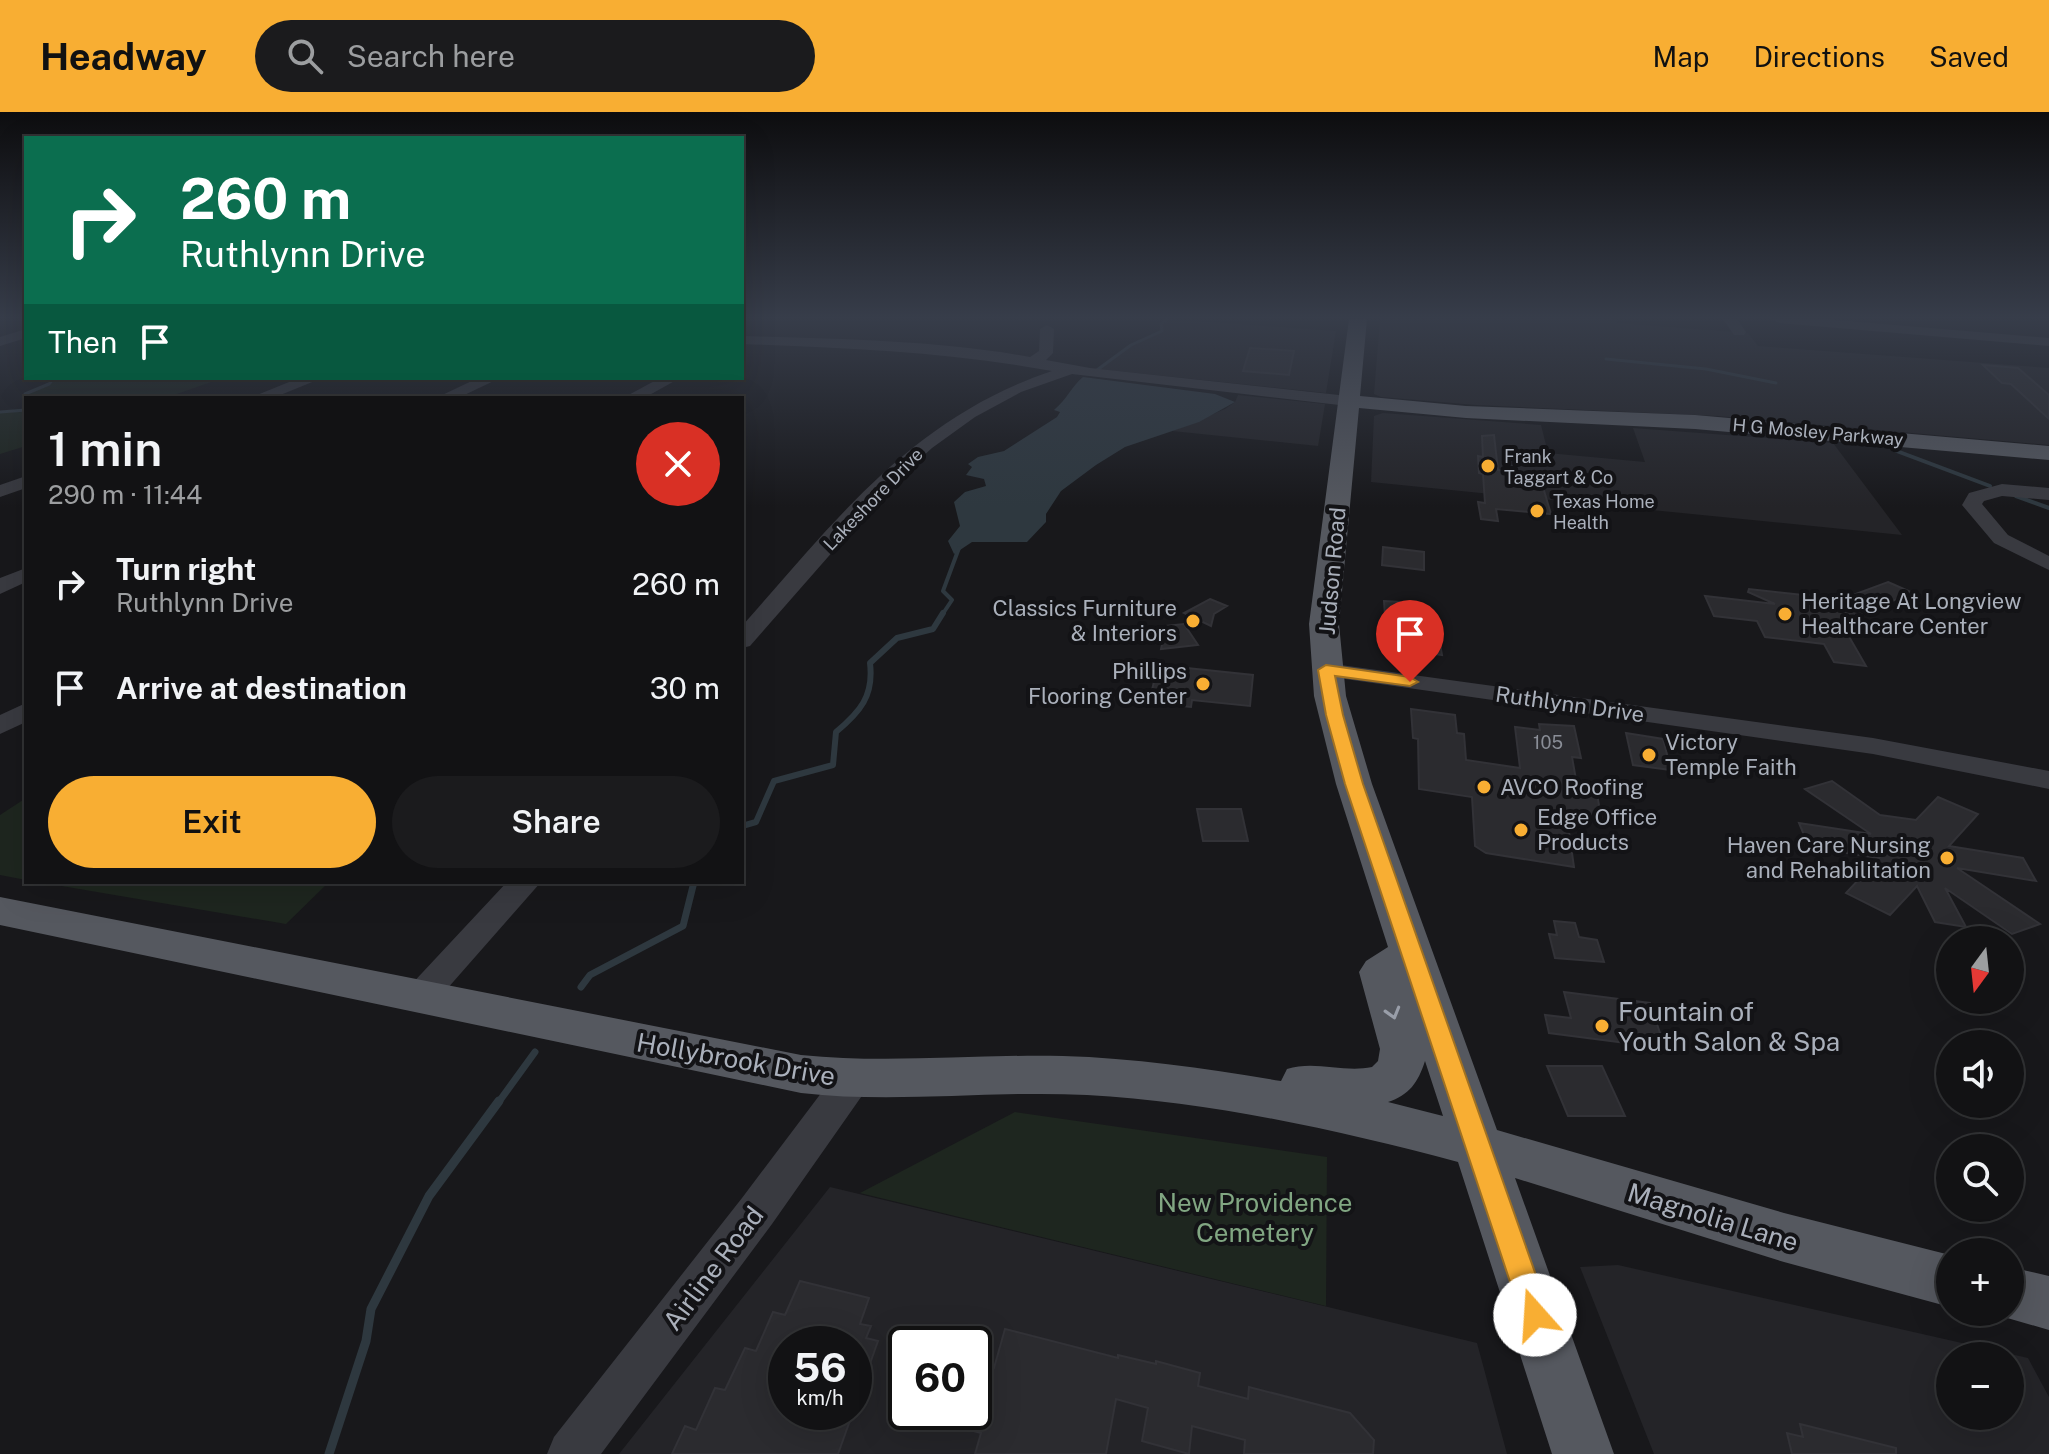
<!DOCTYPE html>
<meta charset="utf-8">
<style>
:root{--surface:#121214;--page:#1b1b1d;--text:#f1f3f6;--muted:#9c9ea0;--line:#313234;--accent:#f8ae33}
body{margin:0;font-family:"Public Sans",sans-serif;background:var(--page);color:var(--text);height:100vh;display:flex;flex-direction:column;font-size:30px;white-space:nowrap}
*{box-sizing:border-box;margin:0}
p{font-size:26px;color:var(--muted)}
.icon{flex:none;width:44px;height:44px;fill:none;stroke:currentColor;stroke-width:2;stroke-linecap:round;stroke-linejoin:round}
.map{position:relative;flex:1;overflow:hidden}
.sheet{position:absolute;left:24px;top:284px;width:720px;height:488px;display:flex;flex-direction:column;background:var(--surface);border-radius:0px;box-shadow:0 8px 32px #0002,0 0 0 2px var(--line)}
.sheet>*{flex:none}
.guide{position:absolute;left:24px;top:24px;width:720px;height:244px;border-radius:0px;box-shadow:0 8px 32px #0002,0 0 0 2px var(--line);background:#0b6e4f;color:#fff;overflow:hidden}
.needle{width:52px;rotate:195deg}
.tools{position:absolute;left:1936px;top:814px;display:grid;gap:16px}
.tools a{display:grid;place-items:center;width:88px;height:88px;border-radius:50%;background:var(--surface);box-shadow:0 8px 32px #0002,0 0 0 2px var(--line);font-size:40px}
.speed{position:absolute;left:768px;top:1214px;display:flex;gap:16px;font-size:40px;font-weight:700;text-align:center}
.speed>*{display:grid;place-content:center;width:104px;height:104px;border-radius:50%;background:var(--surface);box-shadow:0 8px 32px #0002,0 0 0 2px var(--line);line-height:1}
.speed small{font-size:20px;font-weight:400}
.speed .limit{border:4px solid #111;border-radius:12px;background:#fff;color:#111}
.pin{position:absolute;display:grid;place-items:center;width:68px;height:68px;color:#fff;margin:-82px -34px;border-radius:50% 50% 50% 0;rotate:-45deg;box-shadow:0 0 8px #0007}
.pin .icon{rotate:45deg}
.me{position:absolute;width:88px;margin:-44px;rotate:341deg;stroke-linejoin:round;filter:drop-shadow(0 0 6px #0008)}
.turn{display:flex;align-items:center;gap:28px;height:168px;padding:0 24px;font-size:36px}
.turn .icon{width:104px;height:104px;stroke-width:2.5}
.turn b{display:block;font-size:56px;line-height:68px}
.then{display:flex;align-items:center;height:76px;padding:0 24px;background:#0003;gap:16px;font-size:30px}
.round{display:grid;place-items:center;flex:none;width:84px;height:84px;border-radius:42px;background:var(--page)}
.head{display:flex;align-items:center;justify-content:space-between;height:136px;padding:0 24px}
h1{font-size:48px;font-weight:600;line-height:60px}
.cta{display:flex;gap:16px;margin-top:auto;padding:16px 24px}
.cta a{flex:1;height:92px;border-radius:48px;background:var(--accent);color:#111;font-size:32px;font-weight:600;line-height:92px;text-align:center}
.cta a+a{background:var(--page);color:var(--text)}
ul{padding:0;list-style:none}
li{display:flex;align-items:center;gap:24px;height:104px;padding:0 24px}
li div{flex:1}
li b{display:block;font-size:30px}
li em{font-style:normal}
header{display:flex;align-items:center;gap:48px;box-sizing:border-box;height:112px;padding:0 40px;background:var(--accent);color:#111}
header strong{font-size:38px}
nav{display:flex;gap:44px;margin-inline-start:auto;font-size:28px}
.search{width:560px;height:72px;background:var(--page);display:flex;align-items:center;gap:20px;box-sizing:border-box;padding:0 28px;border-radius:44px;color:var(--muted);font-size:30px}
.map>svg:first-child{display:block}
.built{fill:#242428;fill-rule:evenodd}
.green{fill:#1e261f}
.water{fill:#2e383f}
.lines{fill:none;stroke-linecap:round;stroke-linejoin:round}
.stream-far4{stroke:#2e383f;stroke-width:3}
.stream-far3{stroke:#2e383f;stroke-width:4}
.stream-far2{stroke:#2e383f;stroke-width:6}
.stream-far1{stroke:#2e383f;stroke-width:7}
.stream{stroke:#2e383f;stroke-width:9}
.building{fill:#2b2b2f;stroke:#323237;stroke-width:2}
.minor{fill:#393a40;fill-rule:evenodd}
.major{fill:#55585f;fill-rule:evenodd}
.oneway{stroke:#999ea9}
.route{fill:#f8ae33;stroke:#a17121;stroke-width:2}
.poi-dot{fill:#f8ae33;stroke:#131316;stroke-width:3}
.labels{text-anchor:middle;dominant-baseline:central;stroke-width:8;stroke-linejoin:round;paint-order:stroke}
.far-street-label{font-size:18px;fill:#aab0bb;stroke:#131316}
.far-poi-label{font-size:18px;fill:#aab0bb;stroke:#131316;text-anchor:start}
.number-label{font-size:18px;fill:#8a8e97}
.street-label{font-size:22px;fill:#aab0bb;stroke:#131316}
.poi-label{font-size:22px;fill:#aab0bb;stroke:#131316;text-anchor:start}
.near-poi-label{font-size:26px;fill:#aab0bb;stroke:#131316;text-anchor:start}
.near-street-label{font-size:26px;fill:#aab0bb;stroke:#131316}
.near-park-label{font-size:26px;fill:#81a682;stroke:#131316}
</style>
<header>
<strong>Headway</strong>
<div class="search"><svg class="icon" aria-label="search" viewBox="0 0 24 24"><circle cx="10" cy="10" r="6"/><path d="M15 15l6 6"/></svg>Search here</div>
<nav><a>Map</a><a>Directions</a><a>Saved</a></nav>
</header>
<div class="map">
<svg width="2049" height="1342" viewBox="0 0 2049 1342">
<rect width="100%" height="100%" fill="#18181b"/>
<!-- built -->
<path class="built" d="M1167 207 1336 219 1326 281 1098 257 1131 233 1161 219V212Z
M1380 207H1615L1617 211 1748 221 1758 234 2049 256V333L1718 304 1476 293 1381 285 1374 282Z
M1238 283 1325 292 1318 334 1172 319 1225 297 1235 290Z
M1383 301 1541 313 1548 341 1645 350 1633 316 1833 331 1902 423 1371 370 1374 304Z
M830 1075 1477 1231 1507 1342H619ZM786 1232H854V1300H786ZM906 1232H974V1300H906Z
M1618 1153 2028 1246 2049 1285V1342H1654L1580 1155ZM1950 1244H2010V1304H1950Z"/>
<!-- green -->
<path class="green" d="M54 266H223L165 286H32L25 282 49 272Z
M26 298V334L0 342V300Z
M26 686V768L0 763V703Z
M38 770H329L286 812Z
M1015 1000 1327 1045 1326 1194 860 1081Z"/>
<!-- water -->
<path class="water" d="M1083 265 1215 282 1235 290 1199 310 1125 335 1096 353 1061 379 1046 402V410L1027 430H972L954 442 948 429 960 414 954 390 965 380 986 374 984 367 966 363 972 355 968 352 978 345 1004 339 1057 305 1060 300 1054 298C1068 286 1071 275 1083 265Z"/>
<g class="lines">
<!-- stream-far4 -->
<path class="stream-far4" d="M1606 247 1706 257 1776 271
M1097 258 1131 233 1162 219 1161 212 1167 207
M32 286 25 282 49 272 54 266
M0 300 26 298"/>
<!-- stream-far3 -->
<path class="stream-far3" d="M1894 338 1990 374
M2016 384 2049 396
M942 503 952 488 943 479 959 436"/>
<!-- stream-far2 -->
<path class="stream-far2" d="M742 714 756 710 774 669 833 653 836 620C860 600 874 584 870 551L897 526 933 517 943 501"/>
<!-- stream-far1 -->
<path class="stream-far1" d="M581 875 590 863 683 814 694 770
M498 991 535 940"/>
<!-- stream -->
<path class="stream" d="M329 1342 366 1229 371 1197 429 1084 499 989"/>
</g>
<!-- building -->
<path class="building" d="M1250 236 1294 239 1289 263 1243 259Z
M1983 253 2018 256 2049 283V307L2011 272 2002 271Z
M1494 323 1498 358 1539 362 1551 402 1496 397 1498 409 1481 407 1478 390 1485 391 1483 362 1479 361 1478 344 1483 345 1482 324Z
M1383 435 1424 440V458L1382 453Z
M1888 470 1913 481 1840 509 1866 554 1834 550 1824 532 1765 525 1757 509 1714 504 1705 484 1775 492 1748 480 1749 477 1821 485 1826 493Z
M1210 487 1227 494 1214 502 1211 514 1184 501Z
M1384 489 1400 490 1402 505 1431 508 1433 520H1438L1442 543 1387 535Z
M1184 512 1198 533 1161 537 1166 514Z
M1158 553 1253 563 1250 594 1192 588 1191 595 1173 593 1174 584 1151 582Z
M1411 597 1455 603 1457 621 1464 622 1466 648 1520 656 1515 615 1540 618 1539 612 1574 614 1581 646 1572 645 1578 679 1597 682 1601 704 1566 699 1574 755 1486 741 1475 734 1472 685 1419 677 1418 627 1413 626Z
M1626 621 1663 627 1671 658 1633 653Z
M1832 669 1880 703 1916 708 1938 685 1978 702 1949 734 2023 746 2036 769 1957 756 2040 812 2012 822 1945 776 1966 815 1935 810 1917 774 1890 803 1846 781 1879 746 1809 735 1799 711 1871 722 1805 677Z
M1197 697H1241L1248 729H1203Z
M1554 809 1575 811 1579 825 1597 828 1604 850 1555 846 1549 822 1557 823Z
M1564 880 1650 891 1665 936 1549 921 1545 903 1571 906Z
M1547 954H1602L1625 1004H1568Z
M800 1169 869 1186 860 1212 871 1214 866 1226 878 1229 856 1291 854 1232H786V1300H853L838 1342H672L685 1314 696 1318 715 1276 725 1278 745 1236 756 1239 773 1200 785 1203Z
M1005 1217 1118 1246V1243L1156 1252V1249L1200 1261 1198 1274 1248 1287 1249 1275 1350 1301 1374 1328 1373 1342H1244L1245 1328 1192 1314 1189 1342 1142 1329 1148 1296 1116 1287 1106 1342H975L981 1321 970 1318 989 1254 994 1256Z
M1800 1312 1896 1336V1342H1792L1787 1321 1803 1325Z"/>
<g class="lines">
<!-- minor -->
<path class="minor" d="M1723 207H1737L1746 220 1744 223H1734Z
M1772 207H1824L2049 226V234L1779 211Z
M1047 213 1054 217 1053 241 1046 248 1090 256 1348 284 1356 289 1348 294 1072 262 1021 280 975 305 932 336 892 372 750 534 742 536V514C836 408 912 306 1052 259 950 240 846 236 742 232V224C838 227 936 228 1030 245L1039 239 1040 217Z
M26 217V226L0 234V225Z
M299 266H322L273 286H250Z
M478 266H500L458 286H436Z
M660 266H680L644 286H623Z
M26 364V376L0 385V373Z
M2002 372 2049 376V388L2002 384 1984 389 1982 392 2008 423 2049 444V458L1994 431 1962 393 1969 381Z
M26 456V470L0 482V466Z
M1326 551 1873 626 2049 659V677L1873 642 1317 563 1314 558 1317 553Z
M26 591V610L0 622V603Z
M507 770H541L432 894 420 898 408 894 403 885 408 876Z
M853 952 866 956 872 967 866 978 772 1112 601 1342H547L554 1325 742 1086 840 956Z"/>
<!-- major -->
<path class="major" d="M1349 207H1367L1360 284 1466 294 1695 303 2049 334V348L1695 317 1466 306 1359 296 1339 512 1346 584 1372 672 1497 1018 1784 1101 1950 1143V1195L1784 1150 1515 1066 1614 1342H1552L1458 1050C1337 1018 1212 990 1087 983 991 978 896 992 801 981L0 813V785L801 943C889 952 975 942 1063 944 1136 946 1209 957 1281 969L1287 957C1315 948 1343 961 1372 955L1378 949 1380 937 1359 860 1366 849 1388 835 1336 672 1314 584 1309 512ZM1425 949 1443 1004 1388 990C1409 983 1418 971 1425 949Z
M2010 1155 2049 1164V1218L1990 1201 2010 1200Z"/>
</g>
<!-- one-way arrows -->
<defs><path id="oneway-chevron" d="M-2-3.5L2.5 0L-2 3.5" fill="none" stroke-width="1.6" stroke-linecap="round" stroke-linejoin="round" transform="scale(2)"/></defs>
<use class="oneway" href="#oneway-chevron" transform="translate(1393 901) rotate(74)"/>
<!-- sky -->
<linearGradient id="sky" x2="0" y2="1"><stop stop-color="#0d0d0f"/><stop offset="0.52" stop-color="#373d4a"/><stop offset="1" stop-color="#373d4a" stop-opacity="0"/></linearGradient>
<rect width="2049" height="395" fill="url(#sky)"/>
<!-- route -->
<path class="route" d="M1326 553 1410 565 1418 570 1410 574 1335 564 1343 603 1363 672 1550 1203 1546 1213 1535 1217 1525 1213 1521 1203 1345 672 1326 603 1318 558Z"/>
<!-- markers -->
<g class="poi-dot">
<circle cx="1488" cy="354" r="8"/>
<circle cx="1537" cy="399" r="8"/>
<circle cx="1785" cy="502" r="8"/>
<circle cx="1193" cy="509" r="8"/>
<circle cx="1203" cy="572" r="8"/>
<circle cx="1649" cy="643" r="8"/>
<circle cx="1484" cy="675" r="8"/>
<circle cx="1521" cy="718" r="8"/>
<circle cx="1947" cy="746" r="8"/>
<circle cx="1602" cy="914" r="8"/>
</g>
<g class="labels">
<!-- far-street labels -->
<g class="far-street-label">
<text transform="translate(1818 320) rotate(5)">H G Mosley Parkway</text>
<text transform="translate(873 387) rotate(-46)">Lakeshore Drive</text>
</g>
<!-- far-poi labels -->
<g class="far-poi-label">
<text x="1504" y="344">Frank<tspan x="1504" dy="21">Taggart &amp; Co</tspan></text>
<text x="1553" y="389">Texas Home<tspan x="1553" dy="21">Health</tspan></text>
</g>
<!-- number labels -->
<g class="number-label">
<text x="1548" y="630">105</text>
</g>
<!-- street labels -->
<g class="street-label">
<text transform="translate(1332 459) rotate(-85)">Judson Road</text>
<text transform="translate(1570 592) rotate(8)">Ruthlynn Drive</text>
</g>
<!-- poi labels -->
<g class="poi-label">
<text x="1801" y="489">Heritage At Longview<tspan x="1801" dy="25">Healthcare Center</tspan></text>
<text x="1177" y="496" text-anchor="end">Classics Furniture<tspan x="1177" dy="25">&amp; Interiors</tspan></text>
<text x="1187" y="559" text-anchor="end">Phillips<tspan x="1187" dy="25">Flooring Center</tspan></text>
<text x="1665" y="630">Victory<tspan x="1665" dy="25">Temple Faith</tspan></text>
<text x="1500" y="675">AVCO Roofing</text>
<text x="1537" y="705">Edge Office<tspan x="1537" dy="25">Products</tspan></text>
<text x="1931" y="733" text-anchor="end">Haven Care Nursing<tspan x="1931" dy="25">and Rehabilitation</tspan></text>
</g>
<!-- near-poi labels -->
<g class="near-poi-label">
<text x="1618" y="899">Fountain of<tspan x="1618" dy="30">Youth Salon &amp; Spa</tspan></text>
</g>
<!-- near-street labels -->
<g class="near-street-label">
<text transform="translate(736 947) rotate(10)">Hollybrook Drive</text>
<text transform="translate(1713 1105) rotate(17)">Magnolia Lane</text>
<text transform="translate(713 1156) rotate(-53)">Airline Road</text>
</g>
<!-- near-park labels -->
<g class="near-park-label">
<text x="1255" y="1090">New Providence<tspan x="1255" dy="30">Cemetery</tspan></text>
</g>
</g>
</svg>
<div class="tools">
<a><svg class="needle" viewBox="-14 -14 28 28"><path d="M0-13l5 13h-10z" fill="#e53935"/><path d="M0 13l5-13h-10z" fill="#9c9ea0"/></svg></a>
<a><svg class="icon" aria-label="sound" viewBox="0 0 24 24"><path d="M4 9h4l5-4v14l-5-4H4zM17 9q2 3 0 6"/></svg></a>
<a><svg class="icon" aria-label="search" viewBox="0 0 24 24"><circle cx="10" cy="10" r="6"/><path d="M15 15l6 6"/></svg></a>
<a>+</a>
<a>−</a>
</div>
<div class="speed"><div>56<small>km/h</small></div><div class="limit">60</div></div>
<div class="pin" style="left:1410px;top:570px;background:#d93025"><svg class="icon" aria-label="arrive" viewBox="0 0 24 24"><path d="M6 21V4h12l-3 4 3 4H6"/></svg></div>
<svg class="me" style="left:1535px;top:1203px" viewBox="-20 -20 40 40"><circle r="19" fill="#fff"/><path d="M0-13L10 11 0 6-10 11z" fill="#f8ae33"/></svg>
<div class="guide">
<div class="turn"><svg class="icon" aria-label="right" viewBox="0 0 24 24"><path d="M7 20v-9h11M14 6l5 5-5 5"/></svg><div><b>260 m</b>Ruthlynn Drive</div></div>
<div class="then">Then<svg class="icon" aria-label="arrive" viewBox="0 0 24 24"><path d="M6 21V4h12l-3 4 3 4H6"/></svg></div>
</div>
<section class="sheet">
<div class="head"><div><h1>1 min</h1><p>290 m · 11:44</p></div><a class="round" style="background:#d93025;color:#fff"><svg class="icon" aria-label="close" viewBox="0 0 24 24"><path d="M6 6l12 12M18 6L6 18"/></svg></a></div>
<ul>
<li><svg class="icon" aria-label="right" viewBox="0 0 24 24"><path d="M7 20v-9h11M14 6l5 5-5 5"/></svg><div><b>Turn right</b><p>Ruthlynn Drive</p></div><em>260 m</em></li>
<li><svg class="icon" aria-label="arrive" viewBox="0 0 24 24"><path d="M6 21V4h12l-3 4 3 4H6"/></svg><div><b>Arrive at destination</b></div><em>30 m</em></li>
</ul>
<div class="cta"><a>Exit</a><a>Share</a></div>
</section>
</div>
